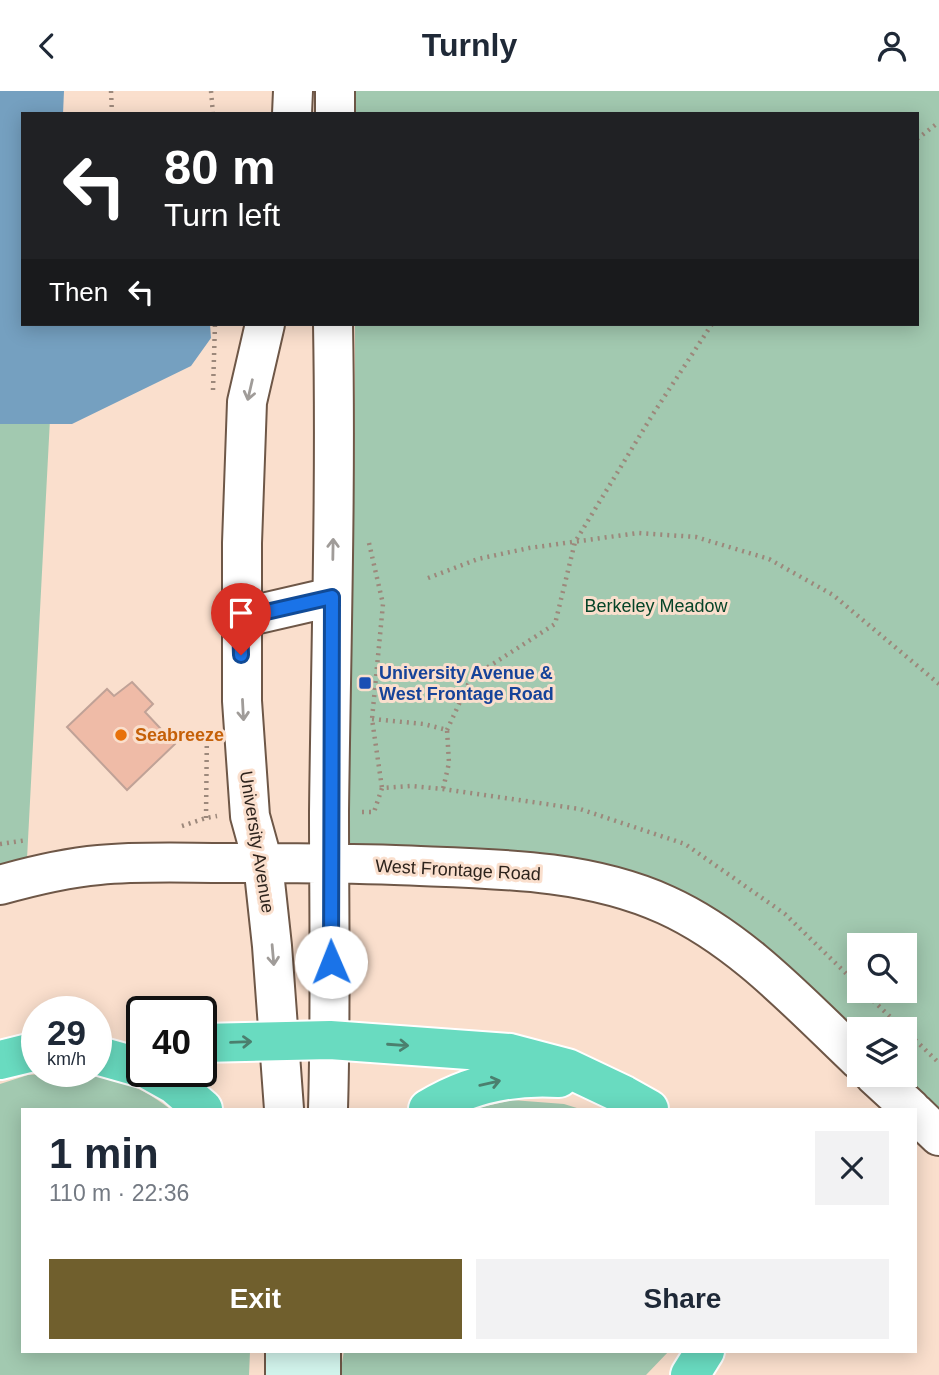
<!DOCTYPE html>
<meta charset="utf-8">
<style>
:root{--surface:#fff;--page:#f2f2f3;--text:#1f2937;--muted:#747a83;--accent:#705f2d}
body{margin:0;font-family:Helvetica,sans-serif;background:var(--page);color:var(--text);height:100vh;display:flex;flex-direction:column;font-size:26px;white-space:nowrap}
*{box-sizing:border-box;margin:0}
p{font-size:23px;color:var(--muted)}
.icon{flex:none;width:38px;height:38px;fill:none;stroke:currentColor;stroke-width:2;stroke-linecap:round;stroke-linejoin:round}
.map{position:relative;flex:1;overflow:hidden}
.sheet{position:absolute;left:21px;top:1017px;width:896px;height:245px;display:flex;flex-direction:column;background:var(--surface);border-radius:0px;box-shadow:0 4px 18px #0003}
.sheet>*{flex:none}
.banner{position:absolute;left:21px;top:21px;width:898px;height:214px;border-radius:0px;box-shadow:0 4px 18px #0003;background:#202124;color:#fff;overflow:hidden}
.controls{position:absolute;left:847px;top:842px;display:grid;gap:14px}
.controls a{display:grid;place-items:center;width:70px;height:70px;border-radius:0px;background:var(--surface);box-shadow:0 4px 18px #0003;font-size:35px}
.speed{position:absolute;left:21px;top:905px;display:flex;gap:14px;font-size:35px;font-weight:700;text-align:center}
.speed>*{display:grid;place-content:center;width:91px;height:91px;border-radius:50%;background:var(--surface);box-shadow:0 4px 18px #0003;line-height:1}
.speed small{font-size:18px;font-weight:400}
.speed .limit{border:4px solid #111;border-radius:10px;background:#fff;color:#111}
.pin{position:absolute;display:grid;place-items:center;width:60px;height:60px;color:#fff;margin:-72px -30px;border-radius:50% 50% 50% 0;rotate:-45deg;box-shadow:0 0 7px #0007}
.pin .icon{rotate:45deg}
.me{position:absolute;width:77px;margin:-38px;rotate:359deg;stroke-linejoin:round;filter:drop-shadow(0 0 5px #0008)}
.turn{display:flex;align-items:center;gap:24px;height:147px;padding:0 28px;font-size:32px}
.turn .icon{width:91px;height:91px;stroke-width:2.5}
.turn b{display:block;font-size:49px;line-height:60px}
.then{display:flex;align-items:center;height:66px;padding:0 28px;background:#0003;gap:14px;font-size:26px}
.round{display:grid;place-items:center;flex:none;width:74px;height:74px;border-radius:0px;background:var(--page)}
.headline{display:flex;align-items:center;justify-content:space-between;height:119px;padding:0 28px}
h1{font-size:42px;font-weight:800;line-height:52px}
.cta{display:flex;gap:14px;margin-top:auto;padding:14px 28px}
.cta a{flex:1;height:80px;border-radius:0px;background:var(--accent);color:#fff;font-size:28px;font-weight:800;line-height:80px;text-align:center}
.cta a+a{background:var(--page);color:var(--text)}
header{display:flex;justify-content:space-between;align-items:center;height:91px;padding:0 28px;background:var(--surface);font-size:32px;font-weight:800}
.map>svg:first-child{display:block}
.green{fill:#a2c9b0;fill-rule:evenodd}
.water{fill:#75a0c0}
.building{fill:#efbba7;stroke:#c0a297;stroke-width:2}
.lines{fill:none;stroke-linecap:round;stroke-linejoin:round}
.tertiary-casing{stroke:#6e5747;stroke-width:42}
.secondary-casing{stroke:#6e5747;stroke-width:42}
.motorway-casing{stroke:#fff;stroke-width:42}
.path{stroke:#9c887b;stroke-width:4.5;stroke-dasharray:2 5;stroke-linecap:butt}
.tertiary{stroke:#fff;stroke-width:38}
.secondary{stroke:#d2f4ec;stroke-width:38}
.motorway{stroke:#69dbc0;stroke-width:38}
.oneway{stroke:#a09c99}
.oneway2{stroke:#4b7f6e}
.route-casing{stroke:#114b97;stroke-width:18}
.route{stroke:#1a73e8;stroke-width:12}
.transit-dot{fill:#1a4fb4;stroke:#fadfcd;stroke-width:2.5}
.food-dot{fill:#e8710a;stroke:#fadfcd;stroke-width:2.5}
.labels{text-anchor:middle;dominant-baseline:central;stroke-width:6;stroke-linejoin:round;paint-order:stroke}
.park-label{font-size:18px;fill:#064428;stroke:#fadfcd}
.transit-label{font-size:18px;font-weight:bold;fill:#164399;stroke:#fadfcd;text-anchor:start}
.food-label{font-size:18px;font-weight:bold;fill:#c56008;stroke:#fadfcd;text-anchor:start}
.street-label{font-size:18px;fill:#2d231c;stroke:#fadfcd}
</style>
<header><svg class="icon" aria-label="back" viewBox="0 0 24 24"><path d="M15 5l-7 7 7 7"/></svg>Turnly<svg class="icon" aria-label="person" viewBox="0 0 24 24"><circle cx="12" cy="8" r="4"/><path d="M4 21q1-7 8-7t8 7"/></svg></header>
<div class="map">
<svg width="939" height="1284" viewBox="0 0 939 1284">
<rect width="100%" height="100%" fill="#fadfcd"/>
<!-- green -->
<path class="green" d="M354 0H939V1045L874 984H905V938H859V969L664 813 330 772 351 529 355 352V233H917V23H354ZM859 854H905V900H859Z
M50 328 26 787 0 794V329Z
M57 982C100 982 135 990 170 1018H23V1260H250L249 1284H0V993L28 984Z
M512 1009 564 1013 580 1018H473Z
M344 1260H669L646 1284H340Z"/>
<!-- water -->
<path class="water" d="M0 0H64L63 23H23V233H210L211 247 191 275 72 333H0Z"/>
<!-- building -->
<path class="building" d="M132 591 153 613 145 621 175 653 127 699 67 636 107 598 114 605Z"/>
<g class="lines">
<defs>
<path id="tertiary" d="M292 23 293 0
M335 23V0
M265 233 247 311 242 452V610L250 725 263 772 272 855 284 1018
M241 527 332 506
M0 794C32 785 65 777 99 774 141 770 183 772 226 772 282 772 339 772 395 774 485 778 583 776 666 814 741 848 800 913 859 969
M874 984 911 1018
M328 1018C331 919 329 820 329 721 331 558 336 396 333 233
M915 1022 939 1045"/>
<path id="secondary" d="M285 1284V1260
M321 1284V1260"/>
<path id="motorway" d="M201 952 330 949 510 962 567 977 624 1004 649 1018
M96 964 142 977
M0 969 37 960
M150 980 175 994 203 1018
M428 1018C467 994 512 984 559 987
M690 1284 705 1260"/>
</defs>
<!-- tertiary casing -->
<use href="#tertiary" class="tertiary-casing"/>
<!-- secondary casing -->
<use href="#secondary" class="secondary-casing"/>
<!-- motorway casing -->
<use href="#motorway" class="motorway-casing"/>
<!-- path -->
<path class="path" d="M111 0 112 23
M211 0 213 23
M917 48 939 31
M213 299 215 233
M369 452 383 513 372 628 382 697
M428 487 478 468 529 457 638 442 696 446 769 468 833 504 939 593
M372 628 424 633 447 639 449 672 443 698
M447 639 471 587 555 533 575 451 653 323 712 233
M362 721H374L382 697 411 695 443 698 580 718 685 753 785 823 859 895
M206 727 207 636
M182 735 206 727 217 725
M0 753 27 749
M863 900 903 938
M905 939 939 972"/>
<!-- tertiary -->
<use href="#tertiary" class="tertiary"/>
<!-- secondary -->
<use href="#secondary" class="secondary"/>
<!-- motorway -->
<use href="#motorway" class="motorway"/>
</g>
<!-- one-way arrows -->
<defs><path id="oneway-shaft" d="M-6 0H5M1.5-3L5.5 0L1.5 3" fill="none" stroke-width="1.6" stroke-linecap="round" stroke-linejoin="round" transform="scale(1.75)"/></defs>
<g class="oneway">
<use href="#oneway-shaft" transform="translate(250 299) rotate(103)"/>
<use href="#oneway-shaft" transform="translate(333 458) rotate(-89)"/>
<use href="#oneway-shaft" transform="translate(243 619) rotate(87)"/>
<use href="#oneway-shaft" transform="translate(273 864) rotate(85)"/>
</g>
<g class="oneway2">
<use href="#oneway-shaft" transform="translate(241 951) rotate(-2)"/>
<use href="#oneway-shaft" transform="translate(398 954) rotate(4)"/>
<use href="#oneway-shaft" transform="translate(490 992) rotate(-13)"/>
</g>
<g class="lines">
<defs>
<path id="route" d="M241 564 240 527 332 506 331 871"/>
</defs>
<!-- route casing -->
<use href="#route" class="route-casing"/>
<!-- route -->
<use href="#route" class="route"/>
</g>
<!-- markers -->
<rect class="transit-dot" x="358" y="585" width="14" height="14" rx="3.5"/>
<circle class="food-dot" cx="121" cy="644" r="7"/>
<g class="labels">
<!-- park labels -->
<g class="park-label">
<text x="656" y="515">Berkeley Meadow</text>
</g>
<!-- transit labels -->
<g class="transit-label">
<text x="379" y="582">University Avenue &amp;<tspan x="379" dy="21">West Frontage Road</tspan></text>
</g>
<!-- food labels -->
<g class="food-label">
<text x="135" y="644">Seabreeze</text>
</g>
<!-- street labels -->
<g class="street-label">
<text transform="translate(257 751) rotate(81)">University Avenue</text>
<text transform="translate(458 779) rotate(3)">West Frontage Road</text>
</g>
</g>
</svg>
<div class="controls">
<a><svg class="icon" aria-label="search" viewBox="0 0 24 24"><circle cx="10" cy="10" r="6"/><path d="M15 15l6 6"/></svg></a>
<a><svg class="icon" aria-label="layers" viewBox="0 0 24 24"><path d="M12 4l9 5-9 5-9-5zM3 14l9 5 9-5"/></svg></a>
</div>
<div class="speed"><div>29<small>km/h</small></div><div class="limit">40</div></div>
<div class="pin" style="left:241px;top:564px;background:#d93025"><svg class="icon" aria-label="arrive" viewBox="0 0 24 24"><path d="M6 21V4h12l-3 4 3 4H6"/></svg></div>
<svg class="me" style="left:331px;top:871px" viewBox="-20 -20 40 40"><circle r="19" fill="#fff"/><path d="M0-13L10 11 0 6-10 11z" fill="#1a73e8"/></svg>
<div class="banner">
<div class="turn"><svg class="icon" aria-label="left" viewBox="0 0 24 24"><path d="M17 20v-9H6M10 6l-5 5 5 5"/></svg><div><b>80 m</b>Turn left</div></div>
<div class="then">Then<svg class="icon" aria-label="left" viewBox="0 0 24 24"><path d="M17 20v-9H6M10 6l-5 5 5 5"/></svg></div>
</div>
<section class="sheet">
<div class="headline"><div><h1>1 min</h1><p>110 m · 22:36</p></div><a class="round"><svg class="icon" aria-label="close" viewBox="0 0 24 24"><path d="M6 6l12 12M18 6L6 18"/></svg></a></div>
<div class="cta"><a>Exit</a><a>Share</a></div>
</section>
</div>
